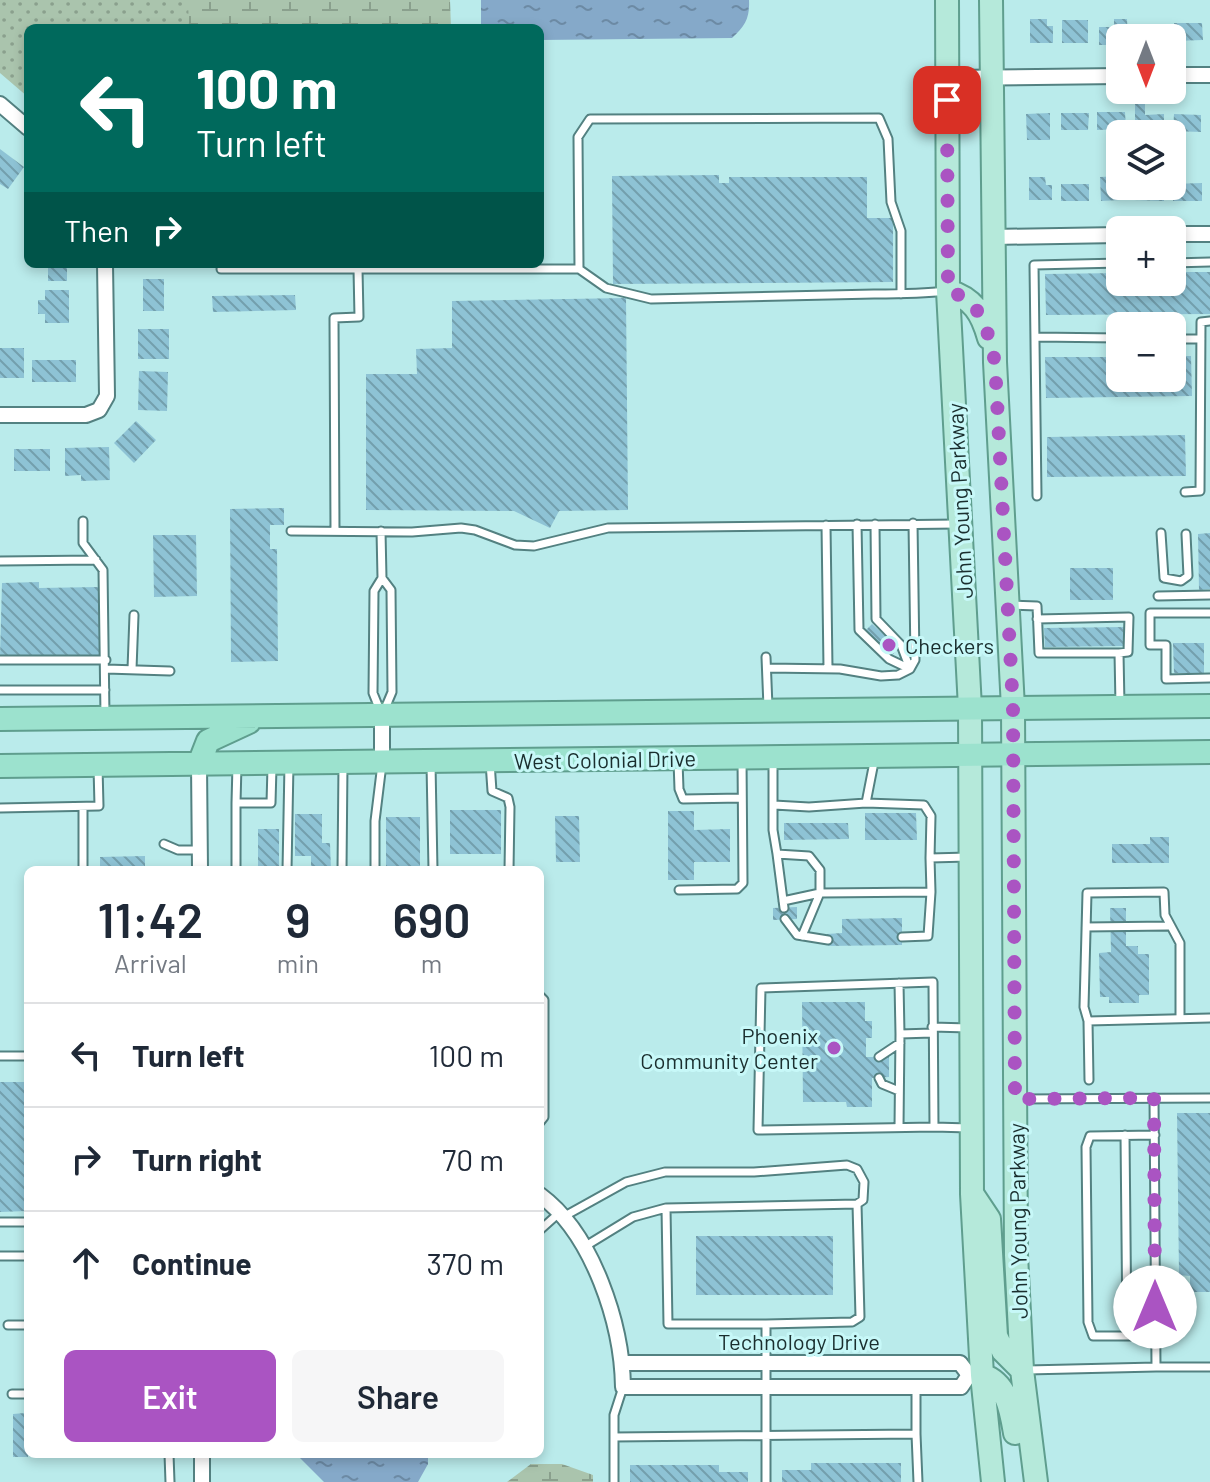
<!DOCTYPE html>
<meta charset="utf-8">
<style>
:root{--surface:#fff;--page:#f6f6f7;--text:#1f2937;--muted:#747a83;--line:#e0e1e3;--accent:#aa54c2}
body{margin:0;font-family:Barlow,sans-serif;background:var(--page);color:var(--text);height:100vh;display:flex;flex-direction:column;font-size:30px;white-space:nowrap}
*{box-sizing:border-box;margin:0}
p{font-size:26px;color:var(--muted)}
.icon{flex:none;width:44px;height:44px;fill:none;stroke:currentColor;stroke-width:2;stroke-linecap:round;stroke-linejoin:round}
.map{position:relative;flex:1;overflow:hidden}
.side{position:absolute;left:24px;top:866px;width:520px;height:592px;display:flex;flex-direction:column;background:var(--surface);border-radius:12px;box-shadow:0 4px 12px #0003}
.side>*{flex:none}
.hud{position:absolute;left:24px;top:24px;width:520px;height:244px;border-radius:12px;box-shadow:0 4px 12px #0003;background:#00695c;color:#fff;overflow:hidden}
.needle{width:52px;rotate:180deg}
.buttons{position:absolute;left:1106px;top:24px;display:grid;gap:16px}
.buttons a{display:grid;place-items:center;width:80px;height:80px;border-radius:12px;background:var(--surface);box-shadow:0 4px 12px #0003;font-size:40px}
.pin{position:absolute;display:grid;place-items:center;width:68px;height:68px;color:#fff;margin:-34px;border-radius:16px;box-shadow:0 4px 12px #0006}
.me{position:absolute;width:88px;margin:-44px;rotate:0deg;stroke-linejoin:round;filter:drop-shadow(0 0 6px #0008)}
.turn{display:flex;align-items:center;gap:28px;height:168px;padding:0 40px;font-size:36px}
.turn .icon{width:104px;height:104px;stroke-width:2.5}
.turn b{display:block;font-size:56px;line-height:68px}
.then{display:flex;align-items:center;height:76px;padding:0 40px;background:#0003;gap:16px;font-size:30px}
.eta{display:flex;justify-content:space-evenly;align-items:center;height:136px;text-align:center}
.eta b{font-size:48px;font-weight:600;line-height:56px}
.button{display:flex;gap:16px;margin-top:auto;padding:16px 40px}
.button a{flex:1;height:92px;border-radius:12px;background:var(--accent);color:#fff;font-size:32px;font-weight:600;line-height:92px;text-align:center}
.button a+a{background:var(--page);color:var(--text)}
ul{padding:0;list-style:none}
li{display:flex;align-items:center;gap:24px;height:104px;padding:0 40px;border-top:2px solid var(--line)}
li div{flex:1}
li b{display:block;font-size:30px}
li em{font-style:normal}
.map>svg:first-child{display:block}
.wetland{fill:url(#wetland-marsh)}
.park{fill:url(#park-dots)}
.water{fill:url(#water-ripples)}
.building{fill:url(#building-back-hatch)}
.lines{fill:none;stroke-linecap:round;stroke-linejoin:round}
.service-casing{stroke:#538181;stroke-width:11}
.minor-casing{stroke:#538181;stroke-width:18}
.primary-casing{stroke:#5f9e8e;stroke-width:26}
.trunk-casing{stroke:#5f9e8e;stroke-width:26}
.service{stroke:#fff;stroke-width:7}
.minor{stroke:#fff;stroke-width:14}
.primary{stroke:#b5e9da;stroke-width:22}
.trunk{stroke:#9ce2ce;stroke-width:22}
.route{stroke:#aa54c2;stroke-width:14;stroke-dasharray:0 25.2}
.poi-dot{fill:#aa54c2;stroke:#c7f8f8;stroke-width:3}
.labels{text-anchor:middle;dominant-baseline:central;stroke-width:6;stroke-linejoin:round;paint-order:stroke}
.street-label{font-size:22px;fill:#1a2e2e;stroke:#c7f8f8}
.poi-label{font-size:22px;fill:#1a2e2e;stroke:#c7f8f8;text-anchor:start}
</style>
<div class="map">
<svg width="1210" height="1482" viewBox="0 0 1210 1482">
<defs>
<pattern id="wetland-marsh" width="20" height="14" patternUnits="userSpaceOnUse" patternTransform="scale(2)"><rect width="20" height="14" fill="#aac4ad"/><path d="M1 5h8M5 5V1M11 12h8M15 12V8" fill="none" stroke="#8aa08d"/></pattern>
<pattern id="park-dots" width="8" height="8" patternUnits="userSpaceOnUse" patternTransform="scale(2)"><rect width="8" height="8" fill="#aac4ad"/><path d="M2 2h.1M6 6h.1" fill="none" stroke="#8aa08d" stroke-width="1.8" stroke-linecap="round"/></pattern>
<pattern id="water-ripples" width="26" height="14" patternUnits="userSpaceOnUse" patternTransform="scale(2)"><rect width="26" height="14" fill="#85a9c9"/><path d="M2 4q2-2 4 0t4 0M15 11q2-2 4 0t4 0" fill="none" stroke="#6c8aa4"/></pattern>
<pattern id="building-back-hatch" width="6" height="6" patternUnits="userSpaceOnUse" patternTransform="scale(2)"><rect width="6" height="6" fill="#8ec3d5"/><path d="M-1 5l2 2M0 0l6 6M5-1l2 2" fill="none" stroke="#739fad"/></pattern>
</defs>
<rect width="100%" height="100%" fill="#baebeb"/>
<!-- wetland -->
<path class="wetland" d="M45 0H450L451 28H52Z
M531 1464H562L593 1475V1482H507Z"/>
<!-- park -->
<path class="park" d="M0 0H188L189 28H28V97L0 73Z"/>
<!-- water -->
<path class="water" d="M481 0H749C750 18 745 26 732 38L540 40V28H481Z
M296 1454H428V1464L418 1482H324Z"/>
<!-- building -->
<path class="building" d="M1030 19H1047V26H1053V43H1030Z
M1114 19H1127L1128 38H1120V45H1099V27H1114Z
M1062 20H1088V43H1062Z
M1174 23H1202L1203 40 1174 41Z
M1136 25H1166V38H1136Z
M1145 101V115L1164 114V134L1135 132V102Z
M1097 112H1125L1126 129 1097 130Z
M1050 113V140H1027L1026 114Z
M1061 113H1089L1088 130H1061Z
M1174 114 1201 115V132L1173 131Z
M0 149 24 167 8 189 0 184Z
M719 175V183H729V177H867V218H893V282L613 284 612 176Z
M1120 176 1121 200 1101 201 1100 177Z
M1029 177H1045L1046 185H1052V200H1029Z
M1202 183V201H1173L1172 184Z
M1061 184H1089V201H1061Z
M1135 186H1164V201L1134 200Z
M48 264H67V281H48Z
M1172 272H1210V314L1046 315 1045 274 1120 273V282H1172Z
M143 279H164V311H143Z
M45 290H69V323H45V314H38V300H45Z
M295 295 296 310 213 312 212 296Z
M626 298 628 510 559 511 550 528 514 511 366 510V374H417L416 349 452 348V301Z
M138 329H169V359H138Z
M0 348H24V378H0Z
M1172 356H1191L1192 396 1046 398 1045 357H1120V378H1172Z
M32 360H76V382H32Z
M139 371 168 372 167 411 138 410Z
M136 421 156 440 134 463 114 443Z
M1185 435 1186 476 1047 477V437Z
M109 447 110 480 81 481V475L65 476V448Z
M14 449H50V471H14Z
M284 508V525H270V549H277L278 661 231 662 230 509Z
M1210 533V589L1199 590 1198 534Z
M153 535H196L197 596 154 597Z
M1070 568H1113V600H1070Z
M39 582V588L99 587 100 655 0 656 2 583Z
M872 624 892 642 896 636 903 643 886 662 878 655 884 648 865 631Z
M1125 627V646L1045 647 1044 628Z
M1173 643H1204V673H1174Z
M450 810H501V854H450Z
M668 811H694V830L730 829V862H694V880H668Z
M865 813H916L917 840H865Z
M295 814H322V843H330L331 870H311V856H295Z
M555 816H579L580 862H556Z
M386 817H420V870H386Z
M784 823H848L849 839 784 840Z
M258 829H279V869H258Z
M1150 837H1169V863H1112V844H1150Z
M145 856V870H100V857Z
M797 907V919L773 920V908Z
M1110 908H1126V946H1138V954H1149V995H1139V1003H1109V997H1100L1099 953 1111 952Z
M902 918V945L828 946 827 934 842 933V919Z
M802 1002H865V1021H872V1038H866V1057H889V1077L872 1078V1107H847L846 1102H803Z
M0 1082H28V1211L0 1212Z
M1177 1113H1210V1292H1190V1276L1179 1275Z
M696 1236H833V1295H696Z
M25 1413 28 1416V1457H13V1414Z
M811 1463H901V1482H782V1470H811Z
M630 1465H719V1472H748V1482H630Z"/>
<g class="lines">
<defs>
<path id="service" d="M1172 263 1210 262
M221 269H579
M901 294V231L891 202 888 139 879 118 590 119 578 137 579 269 606 288 651 299 874 294C898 294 922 294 946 291
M1035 337 1120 338
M1172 339H1201
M1185 492 1200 491 1201 322 1210 321
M1037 496 1034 265 1120 263
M83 521V543L103 570 105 716
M857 524 859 630 889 659 910 669
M875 524 876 619 901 645 910 669
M826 525 828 668
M291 531 412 532 461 528 475 530 515 545 534 546 608 528 958 524
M335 531 334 318 359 317 358 269
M1161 533 1164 578 1181 581 1188 576 1186 534
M0 561 96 560
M382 578 391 590 392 692 384 711
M1158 596 1210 595
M1012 605 1037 606 1039 653H1119L1120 705
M1210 613H1150V645H1166V679L1210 678
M1037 619 1129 617 1128 652 1119 653
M766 657 768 707
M0 660H106
M767 668 840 669 881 676 898 675 910 669 915 660 913 523
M106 669 170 671
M132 669 134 615
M0 690H105
M381 713 373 693 374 591 382 578 381 531
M678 761 679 789 683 799 742 798
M773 761V830L777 854 809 856 820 870V893L931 892 930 858 968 857
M490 762 492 791 508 798 510 807 509 870
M431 764 433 870
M237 765 236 803H271L272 767
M866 803 924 805 931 816 930 858
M774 805 809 807 866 803 875 757
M83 807V870
M0 808 99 806 98 767
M164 844 178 850H200
M777 854 784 908
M236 870V803
M287 870 289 764
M342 870 343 764
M375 870V821L382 764
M679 890 737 889 743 883 742 759
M783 901 820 893 802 936
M785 919 797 935 828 940
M1086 927 1168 926
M902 937 928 936 931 892
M933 982 934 1127 758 1130 761 988Z
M899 983 900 1034 932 1033
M540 996 544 1000V1117L540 1122
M1088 1021 1210 1018
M932 1027 969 1028
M0 1056H28
M879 1057 900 1043
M879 1078 882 1084 899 1091
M1089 1080 1088 1021 1084 1007 1087 893 1164 892 1165 915 1180 943V1018
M1017 1099 1210 1098
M899 1127 900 1034
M934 1127 969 1128
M1125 1135 1127 1336H1093L1088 1322 1086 1147 1090 1136 1155 1135
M563 1217 626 1182 665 1172H754L847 1165 857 1169 864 1182 863 1200 857 1204
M0 1222H28
M540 1230 559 1213
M584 1247 633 1217 666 1208
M0 1256H28
M766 1324 852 1322 860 1317 857 1204 666 1208 668 1324H766V1482
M8 1325H28
M1127 1336H1155
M1156 1367H1210
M1027 1370 1156 1367 1154 1098
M916 1387V1434
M12 1394H28
M614 1437 916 1434 918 1482
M169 1454 170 1482
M614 1482V1415L623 1387"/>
<path id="minor" d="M1172 75H1210
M947 78 1120 76
M0 104 28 128
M1172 234H1210
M993 237 1120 235
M0 415H86L99 410 107 396 105 264
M382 715V762
M199 764 200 870
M540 1195C593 1234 622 1324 623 1387H961L969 1375
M622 1363H960L969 1375
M202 1454V1482"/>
<path id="primary" d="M947 0 948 291 970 708 972 1194 982 1375 993 1482
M991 0 995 362 1013 708 1016 1255 1022 1370 1036 1482
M948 291C973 298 982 313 989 338
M973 1195 989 1219 996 1336 1003 1351 1022 1370
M982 1375C1007 1383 1011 1410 1015 1433"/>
<path id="trunk" d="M0 719 1210 706
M199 764 208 741 249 722
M0 766 1210 752"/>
</defs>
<!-- service casing -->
<use href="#service" class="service-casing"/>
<!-- minor casing -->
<use href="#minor" class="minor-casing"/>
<!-- primary casing -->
<use href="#primary" class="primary-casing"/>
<!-- trunk casing -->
<use href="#trunk" class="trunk-casing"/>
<!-- service -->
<use href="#service" class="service"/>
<!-- minor -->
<use href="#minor" class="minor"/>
<!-- primary -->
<use href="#primary" class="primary"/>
<!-- trunk -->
<use href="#trunk" class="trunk"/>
</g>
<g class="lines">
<!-- route -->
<path class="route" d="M947 100 948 291C983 301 987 330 995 362L1013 708 1015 1099 1154 1098 1155 1307"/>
</g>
<!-- markers -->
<g class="poi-dot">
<circle cx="889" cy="645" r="8"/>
<circle cx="834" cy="1048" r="8"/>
</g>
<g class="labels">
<!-- street labels -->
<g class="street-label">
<text transform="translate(959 501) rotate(-93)">John Young Parkway</text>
<text transform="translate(605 759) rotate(-1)">West Colonial Drive</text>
<text transform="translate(1017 1221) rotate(-91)">John Young Parkway</text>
<text x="799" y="1341">Technology Drive</text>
</g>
<!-- poi labels -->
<g class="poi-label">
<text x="905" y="645">Checkers</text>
<text x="818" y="1035" text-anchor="end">Phoenix<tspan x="818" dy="25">Community Center</tspan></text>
</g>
</g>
</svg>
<div class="buttons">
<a><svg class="needle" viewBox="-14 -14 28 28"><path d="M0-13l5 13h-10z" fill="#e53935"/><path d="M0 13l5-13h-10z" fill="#747a83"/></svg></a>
<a><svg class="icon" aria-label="layers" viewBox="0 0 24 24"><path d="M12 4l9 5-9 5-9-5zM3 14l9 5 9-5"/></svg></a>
<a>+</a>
<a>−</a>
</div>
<div class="pin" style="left:947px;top:100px;background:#d93025"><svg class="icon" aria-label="arrive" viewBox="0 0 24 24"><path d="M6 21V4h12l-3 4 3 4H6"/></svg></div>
<svg class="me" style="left:1155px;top:1307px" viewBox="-20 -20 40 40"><circle r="19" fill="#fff"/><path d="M0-13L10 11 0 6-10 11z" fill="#aa54c2"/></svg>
<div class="hud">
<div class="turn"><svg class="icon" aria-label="left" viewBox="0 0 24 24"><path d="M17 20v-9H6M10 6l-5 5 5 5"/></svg><div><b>100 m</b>Turn left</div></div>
<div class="then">Then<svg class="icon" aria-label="right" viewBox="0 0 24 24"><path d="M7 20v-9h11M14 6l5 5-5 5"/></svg></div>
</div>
<section class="side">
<div class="eta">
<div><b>11:42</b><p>Arrival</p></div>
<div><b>9</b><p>min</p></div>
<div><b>690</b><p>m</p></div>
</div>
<ul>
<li><svg class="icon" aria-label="left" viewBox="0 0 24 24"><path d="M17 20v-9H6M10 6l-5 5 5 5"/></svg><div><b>Turn left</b></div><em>100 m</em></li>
<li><svg class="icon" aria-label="right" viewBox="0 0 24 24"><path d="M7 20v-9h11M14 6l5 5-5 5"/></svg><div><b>Turn right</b></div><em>70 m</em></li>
<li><svg class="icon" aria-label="ahead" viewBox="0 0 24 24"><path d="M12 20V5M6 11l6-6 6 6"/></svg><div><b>Continue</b></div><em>370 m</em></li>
</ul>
<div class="button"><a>Exit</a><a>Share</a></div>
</section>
</div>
